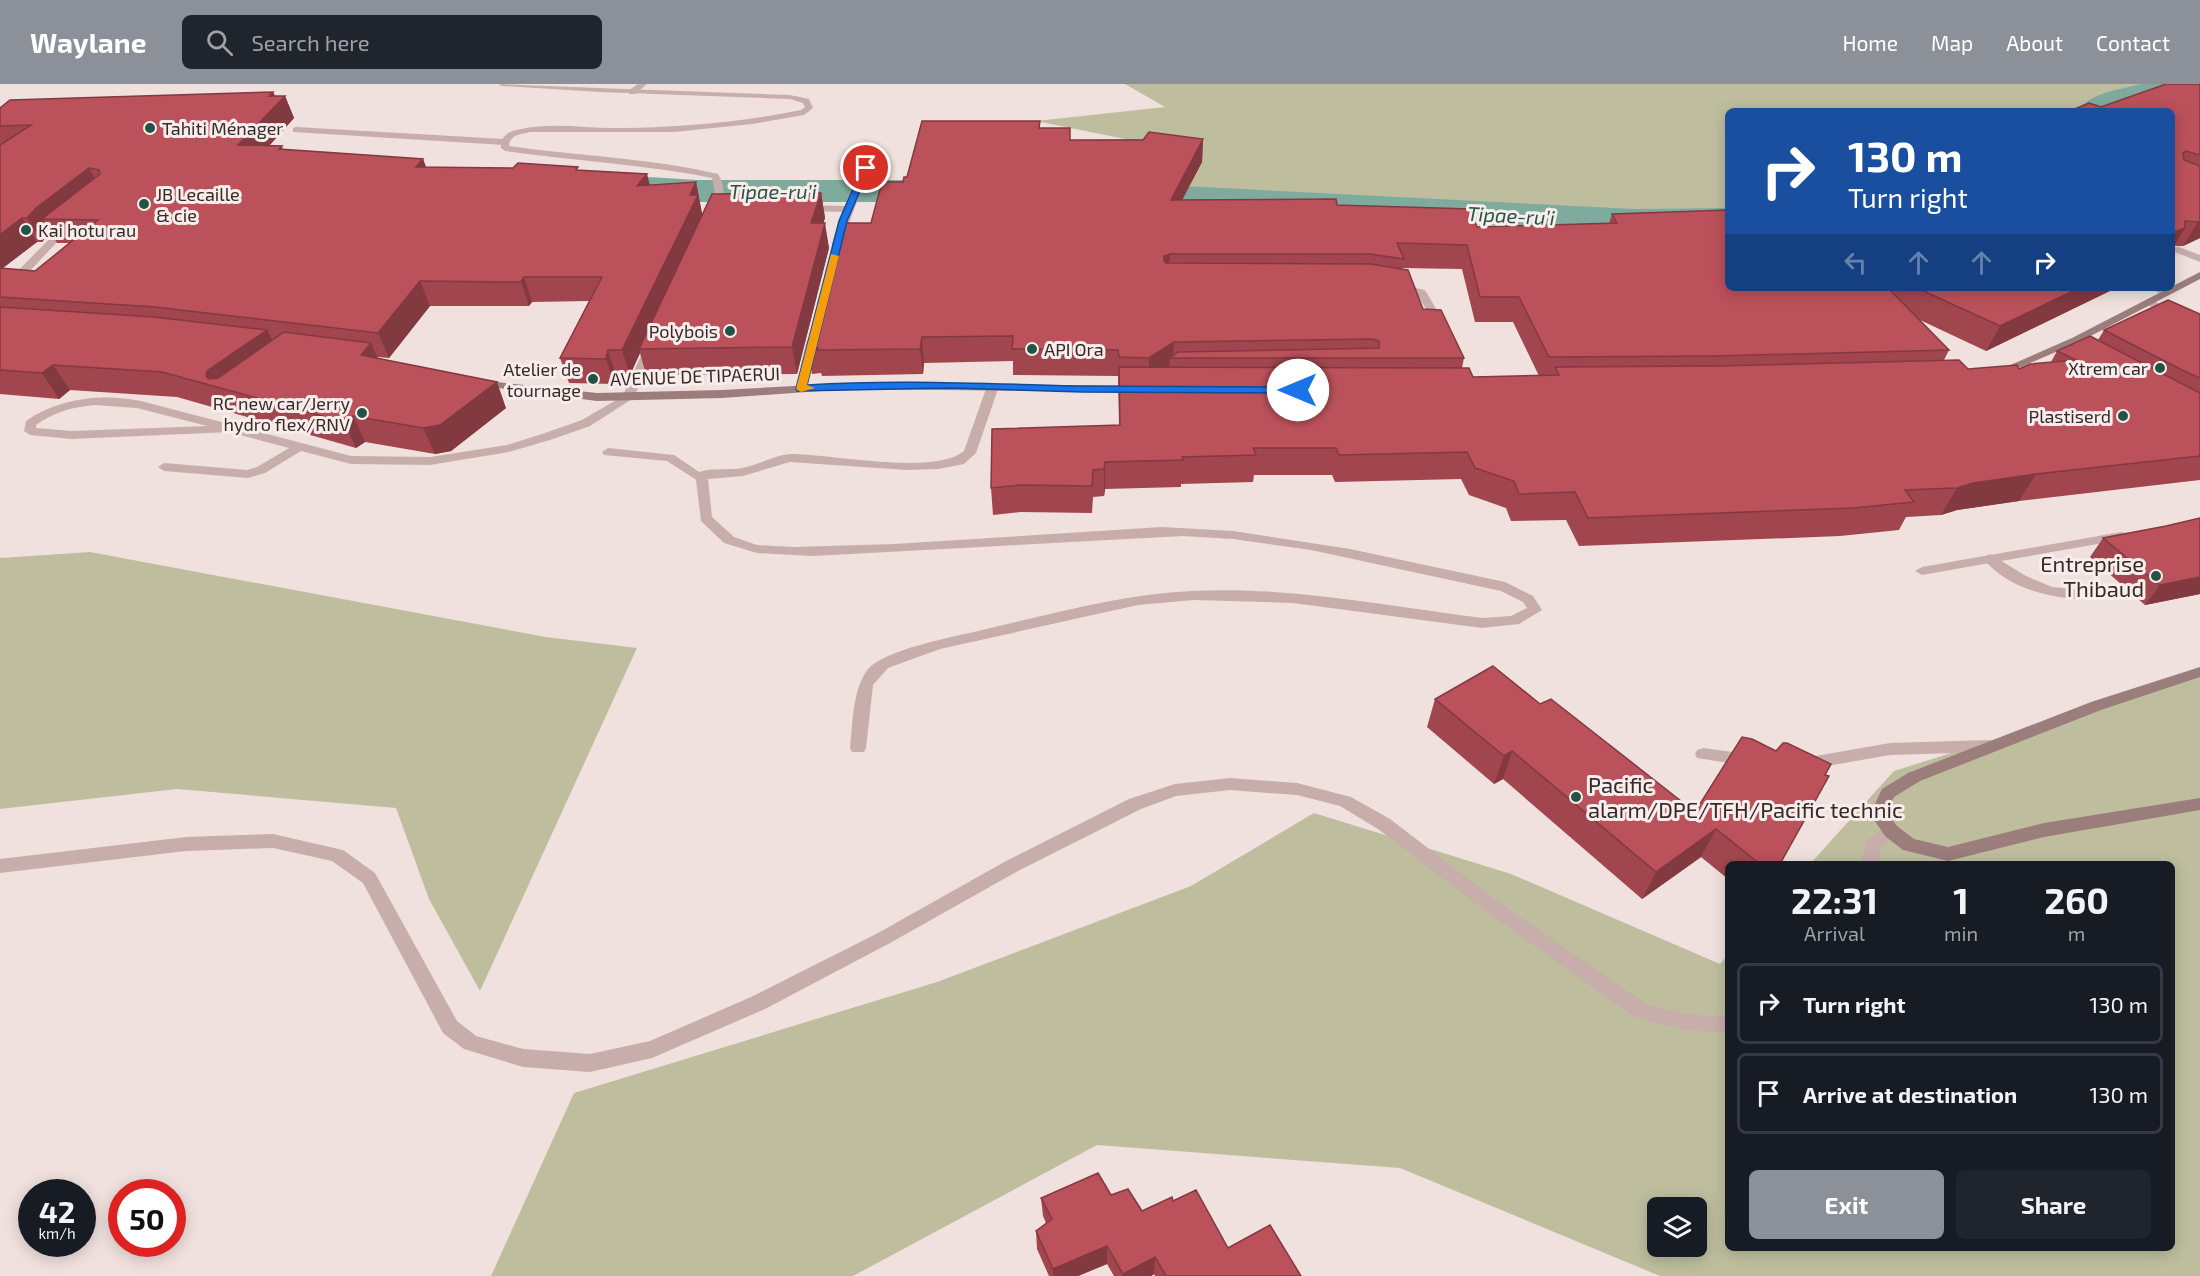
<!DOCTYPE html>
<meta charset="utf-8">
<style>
:root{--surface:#171b24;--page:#20242c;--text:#f1f3f6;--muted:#9ea1a6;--line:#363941;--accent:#8c9099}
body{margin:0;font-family:"Exo 2",sans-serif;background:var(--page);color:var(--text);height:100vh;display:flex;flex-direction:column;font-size:22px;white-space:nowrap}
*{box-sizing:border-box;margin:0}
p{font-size:20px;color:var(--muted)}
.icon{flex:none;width:33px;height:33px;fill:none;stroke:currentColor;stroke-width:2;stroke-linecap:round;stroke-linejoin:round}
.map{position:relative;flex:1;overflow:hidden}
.drawer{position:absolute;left:1725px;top:777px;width:450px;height:390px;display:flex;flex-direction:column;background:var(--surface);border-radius:9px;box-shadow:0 3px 15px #0003}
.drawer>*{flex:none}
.banner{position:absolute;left:1725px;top:24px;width:450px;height:183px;border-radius:9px;box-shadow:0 3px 15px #0003;background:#1a4fa0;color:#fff;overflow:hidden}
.controls{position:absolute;left:1647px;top:1113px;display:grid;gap:12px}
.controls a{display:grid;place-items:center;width:60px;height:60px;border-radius:9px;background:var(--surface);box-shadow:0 3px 15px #0003;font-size:30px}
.speed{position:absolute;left:18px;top:1095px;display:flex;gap:12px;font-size:30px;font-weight:700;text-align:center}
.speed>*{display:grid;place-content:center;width:78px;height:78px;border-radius:50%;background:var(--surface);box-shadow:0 3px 15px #0003;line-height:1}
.speed small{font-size:15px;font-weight:400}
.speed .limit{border:9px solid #d22;background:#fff;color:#111}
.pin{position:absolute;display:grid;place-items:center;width:51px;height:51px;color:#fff;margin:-26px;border:3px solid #fff;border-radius:50%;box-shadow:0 2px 6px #0007}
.me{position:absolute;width:66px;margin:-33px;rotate:270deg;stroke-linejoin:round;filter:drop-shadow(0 0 4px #0008)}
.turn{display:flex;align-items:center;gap:21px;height:126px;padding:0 24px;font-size:27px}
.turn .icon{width:78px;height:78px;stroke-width:2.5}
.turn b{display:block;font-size:42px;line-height:51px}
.lanes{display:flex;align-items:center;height:57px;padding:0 24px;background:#0003;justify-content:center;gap:30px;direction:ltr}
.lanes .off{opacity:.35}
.eta{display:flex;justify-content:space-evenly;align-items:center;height:102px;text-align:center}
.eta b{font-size:36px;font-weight:700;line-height:42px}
.cta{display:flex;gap:12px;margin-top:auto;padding:12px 24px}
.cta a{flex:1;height:69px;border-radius:9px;background:var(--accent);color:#fff;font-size:24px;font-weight:700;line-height:69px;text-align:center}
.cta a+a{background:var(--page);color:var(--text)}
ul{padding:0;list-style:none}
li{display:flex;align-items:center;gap:18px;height:81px;margin:0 12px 9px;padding:0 12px;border:3px solid var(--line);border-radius:9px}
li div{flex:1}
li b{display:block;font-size:22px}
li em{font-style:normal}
header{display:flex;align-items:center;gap:36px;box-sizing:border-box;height:84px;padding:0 30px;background:var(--accent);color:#fff}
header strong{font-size:28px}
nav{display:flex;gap:33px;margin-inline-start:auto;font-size:21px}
.search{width:420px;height:54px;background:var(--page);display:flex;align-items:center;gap:15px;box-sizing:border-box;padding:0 21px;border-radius:9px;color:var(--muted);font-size:22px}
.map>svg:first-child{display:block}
.green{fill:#bebe9f;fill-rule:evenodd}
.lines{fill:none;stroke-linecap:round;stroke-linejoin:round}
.river{fill:#7fab9e;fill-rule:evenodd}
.lane{fill:#c7aeab;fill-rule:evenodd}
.street{fill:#c7aeab;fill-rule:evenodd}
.secondary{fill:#9b7d7c;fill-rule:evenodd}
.wall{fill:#a1464e;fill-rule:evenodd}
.shaded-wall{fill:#833940}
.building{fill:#bb515b;stroke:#833940;stroke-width:1.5}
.route{fill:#1a73e8;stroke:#114b97;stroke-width:1.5}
.slow{fill:#f59e0b}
.poi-dot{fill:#235346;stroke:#f8edea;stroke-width:2}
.labels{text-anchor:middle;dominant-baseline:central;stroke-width:6;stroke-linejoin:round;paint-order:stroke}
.far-poi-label{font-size:18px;fill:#36292a;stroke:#f8edea;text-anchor:end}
.far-street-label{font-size:18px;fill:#36292a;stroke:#f8edea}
.far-water-label{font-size:20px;font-style:italic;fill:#235346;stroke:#f8edea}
.poi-label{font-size:22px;fill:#36292a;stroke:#f8edea;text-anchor:end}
</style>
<header>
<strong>Waylane</strong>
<div class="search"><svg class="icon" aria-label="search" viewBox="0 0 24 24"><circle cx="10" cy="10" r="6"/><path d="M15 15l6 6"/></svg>Search here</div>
<nav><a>Home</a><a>Map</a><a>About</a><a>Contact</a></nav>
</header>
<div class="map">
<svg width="2200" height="1192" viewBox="0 0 2200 1192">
<rect width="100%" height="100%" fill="#f0e1de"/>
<!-- green -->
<path class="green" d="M1125 0H2147L2119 5 2076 27H1728V138L1579 141 1463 133 1191 128 1189 68 1036 37 1165 23Z
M90 468 546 553 637 564 480 907 429 815 396 724 177 705 0 725V474Z
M2200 591V1192H1660L1400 1084 1097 1061 853 1192H491L574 1009 937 898 1191 802 1314 729 1511 790 1720 880 1728 871V1164H2172V780H1810L1894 687ZM1658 1124H1696V1162H1658Z"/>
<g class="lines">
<!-- river -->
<path class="river" d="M2143 0H2200V8L2136 21 2122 27H2077C2090 9 2123 4 2143 0Z
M616 91 697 96H961L974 99 980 107 974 115 961 118H697L616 113 603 110 597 102 603 94Z
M1102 98 1635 125 1728 124V148L1635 149 1102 120 1089 117 1083 109 1089 101Z"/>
<!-- lane -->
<path class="lane" d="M498 0 600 4 604 6 600 8 502 2Z
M638 0H647L635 10H629V6Z
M296 43 504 55 508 58 504 61 293 48V44Z
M66 138 74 140 13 205 0 214V205Z
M2172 163H2179L2200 171V178L2172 167Z
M1397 200 1425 206 1447 243 1446 245H1438L1417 210 1393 205V201Z
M2149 204H2163L2170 209 2165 212Z
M2148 215 2200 235V242L2144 220 2143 218Z
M628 309 634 313 632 315 590 342 553 355 509 368 430 381 351 380 301 367 265 389 248 394 164 387 158 383 164 379 247 386 257 383 289 364 229 348 72 355 30 351 24 347 26 337C58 314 102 309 141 317L351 372 430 373 507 361 545 349 582 336ZM95 321 137 324 207 342 72 347 36 344V341C54 328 72 323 95 321Z
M608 364 674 371 705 392 699 396 695 395 667 377 604 371 602 368Z
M1990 470 2026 492 2052 503 2082 506 2120 503 2127 508C2122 514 2113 513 2105 514 2065 519 2009 508 1983 474Z
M1989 656 1995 658 1997 662 1995 666 1989 668 1890 671 1804 686 1798 684 1796 680 1798 676 1804 674 1890 659Z
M1703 664 1747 670 1753 672 1755 676 1753 680 1747 682 1697 674 1695 670 1697 666Z"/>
<!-- street -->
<path class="street" d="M597 4 790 11 809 15 813 24 804 31 752 40 674 48H531C522 50 510 50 509 62 578 72 650 74 718 90 726 103 724 113 719 127L714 130 709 127 715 109 712 94C644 80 574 77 505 67L501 64C500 51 510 47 521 45 554 38 590 45 623 44 683 43 742 38 801 26L805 23 803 19 790 15 600 8H597Z
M868 62 875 64 872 76 842 159 833 161 832 159 843 128 803 127 798 124 803 121 845 122Z
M813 253 819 256 807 305 801 308 797 307 795 305 807 256Z
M651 260 657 263 634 313 628 317 624 315 622 313 645 263Z
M993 299 999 302 976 369 964 380 938 385 907 386 790 378 743 392 708 395 712 433 734 453 757 461 794 463 894 460 1162 443 1233 447 1350 465 1505 498 1533 512 1542 526 1519 540 1482 544 1293 519 1194 516 1138 521 940 565 888 584 873 601 866 664 864 668H852L850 664C853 639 852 606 868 585 884 566 952 553 978 547 1049 531 1120 510 1192 507 1289 502 1387 522 1482 534L1511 532 1527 524 1523 518 1501 507 1311 466 1233 455 1183 452 813 472 757 469 724 459 701 437 696 396 693 392C703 382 728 387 742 384 758 381 775 371 791 370 832 370 934 392 964 367L987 302Z
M2121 448 2126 449 2128 452 2126 455 1922 491 1915 487 1922 483Z
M1230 694 1297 699 1351 713 1390 735 1492 813 1646 920 1686 930 1728 932V948L1686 946 1634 933 1480 823 1378 745 1340 722 1297 711 1230 706 1176 712 1141 725 1018 787 890 859 765 925 652 974 590 988 523 983 464 965 443 949 363 799 332 777 273 764 186 767 0 789V775L186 753 273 750 343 766 375 789 457 937 476 952 523 965 590 970 650 957 751 913 878 849 1006 777 1129 715 1175 700Z
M1891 740 1897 742 1899 747 1881 764 1878 780H1860L1867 756Z"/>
<!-- secondary -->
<path class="secondary" d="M2200 188V195L2079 258 2002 291H1994L1992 289 2072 254Z
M479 296 597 309 722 306 848 299 1138 302 1144 305 1138 308 848 305 722 314 597 317 475 301 473 299Z
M2200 583V593L2101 626 1920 697 1894 713 1887 729 1897 742 1914 755 1948 763 2044 739 2200 714V726L2044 753 1948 777 1903 766 1885 752 1870 730 1882 705 1908 689 2091 618Z"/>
</g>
<!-- wall -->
<path class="wall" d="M2200 0V154L2183 162H2174L2101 23 2187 1Z
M273 8 275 12H285L294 34 269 62H282L283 66 423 75 426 84 579 86 650 101 696 98 702 131 821 109 825 134 823 139 829 164 797 290 646 291 640 269 630 291H616L614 300 569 299 560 274 589 217 532 218 529 222H430L389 274 377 273 378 275 506 324 451 367 435 370 365 358 356 364 177 313 70 306 59 315 0 310V24ZM50 148 57 159H70L35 187 3 184 37 158H42Z
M1040 37V44H1070V56L1203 55 1202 78 1182 116 1337 121 1477 143 1609 139 1612 130 1728 204H2116L1986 267 1920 236 1949 266 1944 276 1968 285H2019L2051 278 2057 267 2098 256 2104 246 2200 230V396L2019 417 1957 426 1941 431 1906 433 1899 446 1840 452 1579 462 1566 436 1511 437 1506 424 1469 411 1461 395 1335 398 1332 391H1254L1253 398 1181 400V403L1105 405 1104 412 1093 413 1092 429 1021 428 993 431 991 404 1119 341 1118 292 1013 291V277L924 279 923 290 822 292 821 289 812 290 807 264 871 139 907 93ZM1402 184 1462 185 1475 238H1513L1539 292 1473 293 1462 284 1464 274 1423 225 1402 185Z
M2103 454 2200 510 2145 521 2090 473Z
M1435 615 1540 620 1695 728 1780 780H1728V795L1701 773 1642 815 1503 695 1494 700 1427 643Z
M1111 1111 1142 1127 1173 1117 1228 1164 1301 1192H1155L1154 1190 1151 1192H1114L1107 1180 1078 1192H1049L1037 1165 1036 1147 1046 1139 1043 1132 1041 1114Z"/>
<!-- shaded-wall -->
<path class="shaded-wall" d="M273 8 278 19 285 12 294 34 249 84 238 61 269 12Z
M1203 55 1202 78 1170 139 1171 116Z
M423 75 432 98 416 83Z
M89 84 102 107 42 135 50 148 42 158 27 134 36 124Z
M647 90 653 113 637 102Z
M696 98 703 134 639 265 640 269 630 291 622 266Z
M821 109 825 134 815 164 811 139Z
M22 134 37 158 0 186V151Z
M2200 137V154L2183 162 2198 138Z
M825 139 829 164 797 290 792 263Z
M2185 144 2172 165V149Z
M1170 170 1169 195 1163 202 1164 172Z
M524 193 532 218 529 222 521 198Z
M420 197 430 222 389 274 378 249Z
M2079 204H2116L1986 267 2000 242Z
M267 246 280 271 211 301 206 292 207 287Z
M922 253 924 279 923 290 920 265Z
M1174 258 1173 274H1170L1169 286 1148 299 1149 274Z
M371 259 382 284 361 271Z
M608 266 616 291 614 300 606 275Z
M53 281 70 306 59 315 42 289Z
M497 298 506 324 451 367 435 370 423 344Z
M353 332 365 358 356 364 344 338Z
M1105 378V405L1104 412V385Z
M2036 390 2019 417 1957 426 1941 431 1957 404 1973 399Z
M2200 493V510L2145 521 2160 501Z
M1512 667 1503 695 1494 700 1504 672Z
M1716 745 1701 773 1642 815 1656 788Z
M1107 1162V1180L1078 1192H1053V1185Z
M1155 1173 1154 1190 1151 1192H1123V1190Z"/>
<!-- building -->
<path class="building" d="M2166 0H2200V71L2186 67 2183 69 2184 76 2200 82V137L2198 138 2185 137V144L2172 149V27H2070L2089 19 2101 23Z
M273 8 269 12H285L238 61 282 62 279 65 423 75 416 83 513 84 518 79 578 83 576 86 647 90 637 102 696 98 690 111H698L622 266H608L606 275 560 274 602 193H524L521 198 420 197 378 249 155 223 0 213V184L35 187 98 136 42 135 100 90 99 86 89 84 36 124 27 134H22L0 151V61L31 41 0 42V24L10 16Z
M922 37H1040L1039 44H1070V56H1143L1149 48 1203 55 1171 116 1336 115 1337 121 1471 125 1477 143 1617 139 1612 130 1728 126V204H1888L1949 266 1715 272 1549 273 1519 213H1480L1467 161 1397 159 1404 175 1370 170H1170L1164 172V177L1166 179 1370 180 1408 186 1423 225 1441 226 1464 274H1170L1178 268 1379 264V257L1373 255 1174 258 1149 274 1119 273 1118 266 1012 265 1013 252 922 253 920 265 817 266 818 264H807L840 139H871L882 98H903L904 93H907Z
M821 109 811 139H825L792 263 639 265 712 110Z
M1917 204H2079L2000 242Z
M2168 216 2200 230V294L2180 285 2104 246Z
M0 223 154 233 267 246 207 287 206 292 209 295 218 294 284 248 371 259 361 271 497 298 440 341 423 344 353 332 344 338 162 288 53 281 42 289 0 286Z
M2090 252 2200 309V372L2036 390 1973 399 1957 404 1905 406 1914 418 1854 424 1588 434 1575 408 1519 410 1514 397 1475 384 1467 368 1339 371 1336 364H1253L1256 371 1182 373 1183 376 1105 378 1104 385 1093 386 1092 402 1020 401 991 404 992 345 1120 341 1119 283 1469 284 1473 293 1559 291 1555 283 1715 282 1959 276 1968 285 2017 281 2019 285 2030 280 2076 276 2057 267Z
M2200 434V493L2160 501 2103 454 2166 442Z
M1493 582 1540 620 1551 615 1695 728 1742 653 1752 655 1776 667 1783 659H1787L1831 680 1825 691 1829 692 1780 780H1760L1716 745 1656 788 1512 667 1504 672 1435 615Z
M1098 1089 1111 1111 1128 1105 1142 1127 1172 1113 1173 1117 1196 1106 1228 1164 1270 1141 1301 1192H1166L1155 1173 1123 1190 1107 1162 1053 1185 1036 1147 1052 1135 1041 1114Z"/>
<!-- route -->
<path class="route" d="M866 82 870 84 847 137 807 301C898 295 989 300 1080 302 1152 303 1225 302 1298 303L1303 306 1298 309 1082 308 949 304 797 307 796 305 839 137 862 84Z"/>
<!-- slow -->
<path class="slow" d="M831 170 839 172 807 301 815 304 801 308 796 305Z"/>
<!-- markers -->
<g class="poi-dot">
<circle cx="150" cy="44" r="6"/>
<circle cx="144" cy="120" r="6"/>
<circle cx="26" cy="146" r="6"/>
<circle cx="730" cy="247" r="6"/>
<circle cx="1032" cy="265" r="6"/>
<circle cx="2160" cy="284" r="6"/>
<circle cx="593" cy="295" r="6"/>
<circle cx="362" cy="329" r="6"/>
<circle cx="2123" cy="332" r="6"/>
<circle cx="2156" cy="492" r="6"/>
<circle cx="1576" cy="713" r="6"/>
</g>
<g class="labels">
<!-- far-poi labels -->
<g class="far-poi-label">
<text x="162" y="44" text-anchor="start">Tahiti Ménager</text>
<text x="156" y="110" text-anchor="start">JB Lecaille<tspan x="156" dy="21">&amp; cie</tspan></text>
<text x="38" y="146" text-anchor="start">Kai hotu rau</text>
<text x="718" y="247">Polybois</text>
<text x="1044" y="265" text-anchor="start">API Ora</text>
<text x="2148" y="284">Xtrem car</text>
<text x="581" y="285">Atelier de<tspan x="581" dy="21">tournage</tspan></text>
<text x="350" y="319">RC new car/Jerry<tspan x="350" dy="21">hydro flex/RNV</tspan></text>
<text x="2111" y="332">Plastiserd</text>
</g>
<!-- far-street labels -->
<g class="far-street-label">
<text transform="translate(695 292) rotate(-2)">AVENUE DE TIPAERUI</text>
</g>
<!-- far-water labels -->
<g class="far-water-label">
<text x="773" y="107">Tipae-ru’i</text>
<text transform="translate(1511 131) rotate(3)">Tipae-ru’i</text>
</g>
<!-- poi labels -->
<g class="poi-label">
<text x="2144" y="479">Entreprise<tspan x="2144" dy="25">Thibaud</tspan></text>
<text x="1588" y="700" text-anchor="start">Pacific<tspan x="1588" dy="25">alarm/DPE/TFH/Pacific technic</tspan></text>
</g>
</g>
</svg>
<div class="controls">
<a><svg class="icon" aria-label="layers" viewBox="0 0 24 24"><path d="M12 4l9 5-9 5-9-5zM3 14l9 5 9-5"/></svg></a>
</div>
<div class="speed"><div>42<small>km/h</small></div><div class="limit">50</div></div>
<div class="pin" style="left:866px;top:84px;background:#d93025"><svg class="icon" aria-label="arrive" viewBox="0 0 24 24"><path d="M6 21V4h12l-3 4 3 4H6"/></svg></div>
<svg class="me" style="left:1298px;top:306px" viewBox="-20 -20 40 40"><circle r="19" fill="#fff"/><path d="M0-13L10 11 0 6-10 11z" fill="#1a73e8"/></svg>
<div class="banner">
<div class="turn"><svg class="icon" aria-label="right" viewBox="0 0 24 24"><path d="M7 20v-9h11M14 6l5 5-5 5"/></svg><div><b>130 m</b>Turn right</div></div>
<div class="lanes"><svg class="icon off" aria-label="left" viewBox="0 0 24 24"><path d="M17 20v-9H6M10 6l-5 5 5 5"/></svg><svg class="icon off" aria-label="ahead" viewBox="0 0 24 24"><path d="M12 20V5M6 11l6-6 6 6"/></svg><svg class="icon off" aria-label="ahead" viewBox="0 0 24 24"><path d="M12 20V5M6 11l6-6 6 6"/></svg><svg class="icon" aria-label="right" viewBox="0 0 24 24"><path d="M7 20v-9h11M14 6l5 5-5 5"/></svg></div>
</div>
<section class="drawer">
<div class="eta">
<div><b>22:31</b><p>Arrival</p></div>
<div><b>1</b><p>min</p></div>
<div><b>260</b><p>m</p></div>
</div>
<ul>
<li><svg class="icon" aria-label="right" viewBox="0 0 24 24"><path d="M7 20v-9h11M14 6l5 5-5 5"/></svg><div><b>Turn right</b></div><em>130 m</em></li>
<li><svg class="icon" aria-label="arrive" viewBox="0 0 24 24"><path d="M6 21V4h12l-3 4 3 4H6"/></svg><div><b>Arrive at destination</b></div><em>130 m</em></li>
</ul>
<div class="cta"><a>Exit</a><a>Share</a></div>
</section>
</div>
